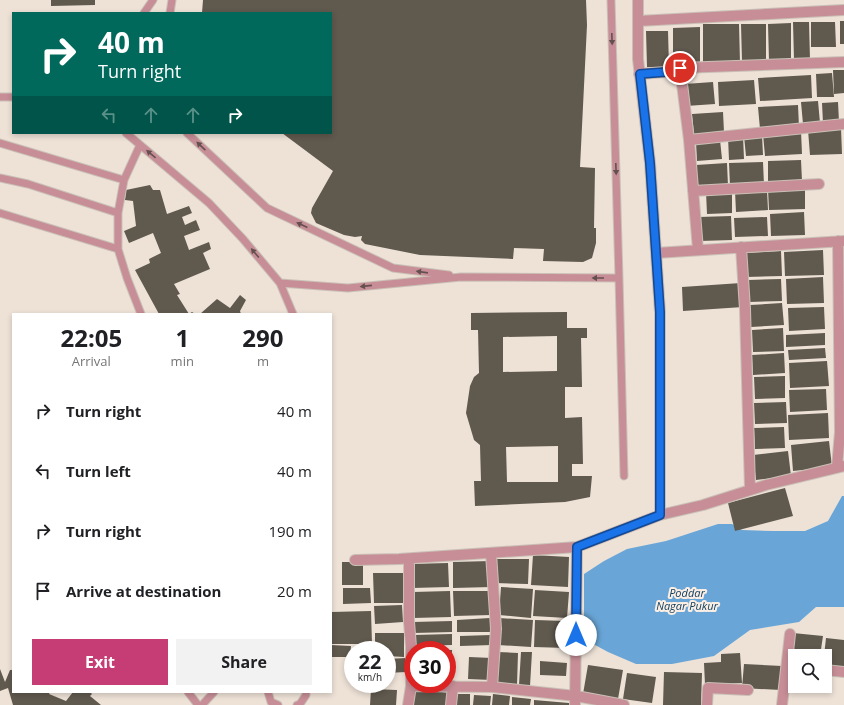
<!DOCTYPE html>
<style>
:root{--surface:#fff;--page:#f2f2f2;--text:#202124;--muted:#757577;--accent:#c63c75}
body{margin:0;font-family:"Open Sans",sans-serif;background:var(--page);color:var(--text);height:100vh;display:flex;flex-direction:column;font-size:15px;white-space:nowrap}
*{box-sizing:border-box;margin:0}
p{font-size:13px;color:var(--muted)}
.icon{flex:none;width:22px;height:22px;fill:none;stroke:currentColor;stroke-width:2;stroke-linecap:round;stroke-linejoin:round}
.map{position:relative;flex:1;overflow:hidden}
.panel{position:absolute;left:12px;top:313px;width:320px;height:380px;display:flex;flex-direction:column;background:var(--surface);border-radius:0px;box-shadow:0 2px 6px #0003}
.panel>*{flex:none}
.top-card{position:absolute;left:12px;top:12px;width:320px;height:122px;border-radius:0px;box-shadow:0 2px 6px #0003;background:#00695c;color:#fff;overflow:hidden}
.controls{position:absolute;left:788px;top:649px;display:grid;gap:8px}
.controls a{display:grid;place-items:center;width:44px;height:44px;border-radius:0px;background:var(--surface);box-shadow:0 2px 6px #0003;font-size:20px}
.speed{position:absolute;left:344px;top:641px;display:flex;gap:8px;font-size:20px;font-weight:700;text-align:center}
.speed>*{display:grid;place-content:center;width:52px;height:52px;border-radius:50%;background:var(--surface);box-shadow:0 2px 6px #0003;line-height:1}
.speed small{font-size:10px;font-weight:400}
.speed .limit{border:6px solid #d22;background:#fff;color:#111}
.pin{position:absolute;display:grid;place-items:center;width:34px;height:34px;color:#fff;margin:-17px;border:2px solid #fff;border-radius:50%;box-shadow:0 1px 4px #0007}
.me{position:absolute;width:44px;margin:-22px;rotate:0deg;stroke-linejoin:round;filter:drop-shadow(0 0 3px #0008)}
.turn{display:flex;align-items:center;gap:14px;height:84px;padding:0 20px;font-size:18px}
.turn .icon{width:52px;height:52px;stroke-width:2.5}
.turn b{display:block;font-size:28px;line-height:34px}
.lanes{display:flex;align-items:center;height:38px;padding:0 20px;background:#0003;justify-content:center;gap:20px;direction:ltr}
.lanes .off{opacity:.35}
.eta{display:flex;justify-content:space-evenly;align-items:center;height:68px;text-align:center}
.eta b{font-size:24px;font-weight:700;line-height:28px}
.action{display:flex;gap:8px;margin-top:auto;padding:8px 20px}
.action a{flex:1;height:46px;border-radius:0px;background:var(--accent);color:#fff;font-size:16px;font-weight:700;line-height:46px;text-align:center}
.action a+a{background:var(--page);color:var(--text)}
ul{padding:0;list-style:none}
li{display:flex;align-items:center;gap:12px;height:60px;padding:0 20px}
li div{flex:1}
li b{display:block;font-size:15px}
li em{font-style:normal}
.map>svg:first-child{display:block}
.water{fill:#69a6d7}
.building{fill:#60594e;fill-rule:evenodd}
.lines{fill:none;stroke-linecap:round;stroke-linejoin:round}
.lane-casing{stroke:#cac0b6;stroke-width:9}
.street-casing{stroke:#cac0b6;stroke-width:12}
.lane{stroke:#c78e97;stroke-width:7}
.street{stroke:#c78e97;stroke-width:10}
.oneway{fill:#655050}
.route-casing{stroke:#114b97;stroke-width:10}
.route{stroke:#1a73e8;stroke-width:7}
.labels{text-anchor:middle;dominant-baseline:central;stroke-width:4;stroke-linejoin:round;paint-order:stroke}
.water-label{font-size:11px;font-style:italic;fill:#124061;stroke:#fbefe5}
</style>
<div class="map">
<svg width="844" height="705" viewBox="0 0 844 705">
<rect width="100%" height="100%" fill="#eee2d7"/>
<!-- water -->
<path class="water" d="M842 496H844V607H816L799 622 750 630 714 656 672 664H636L608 652 584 639V574L604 561 627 549 666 541 718 524H732L742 530 774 531H805L828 521Z"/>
<!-- building -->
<path class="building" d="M51 0H95V5L51 6Z
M203 0H586L587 25 580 167 595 168 594 228H596V243L592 258 583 262 543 261 544 249 514 248 513 259 420 255 365 244 361 240 362 236 355 237 344 235 316 223 311 213 312 208 333 171 282 133H331V13H202Z
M840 21H844V44H840Z
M793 22H809L810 60H794Z
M811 22H835L836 47H811Z
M791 23V61H769L768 24Z
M703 24H739L740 63H703Z
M741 24H766V61H742Z
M700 27V66H673V28Z
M646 31H668L669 67H647Z
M833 70H844V93L834 94Z
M832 73 834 97H817L816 74Z
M811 75 812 98 760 101 758 78Z
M754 80 756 104 719 106 718 82Z
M713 82 715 104 686 106 685 84Z
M818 101 820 123 803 124 801 102Z
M838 102 839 122 823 123 822 103Z
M798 105 799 127 760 129 758 107Z
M723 112 724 132 694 134 692 114Z
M841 128 842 154 810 155 808 130Z
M801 131 802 154 765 156 763 134Z
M762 135 763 155 746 156 744 136Z
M743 136 744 159 729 160 728 137Z
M720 140 722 159 697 161 696 142Z
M801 160 802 181 768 182V161Z
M763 162 764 185 730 186 729 163Z
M727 163 728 186 697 188 696 165Z
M150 185 153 190H160L167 214 189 206 192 213 182 217 185 225 196 220 200 230 184 236 189 250 209 242 211 249 203 253 210 269 174 284 180 294 177 295 189 314 192 312 195 314H159L135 270 150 263 149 259 161 253 153 233 129 243 124 231 136 226 133 201 125 200 126 190Z
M805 187V209L769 210 768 189Z
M767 190 768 210 736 212 735 191Z
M732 191V213L707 214 706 192Z
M804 212 805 235 771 236 770 214Z
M731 216 732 240 700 241 699 217Z
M767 217 768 236 735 237 734 218Z
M823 250 824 275 785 276 784 252Z
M781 251 782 276 746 277 744 253Z
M823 277 824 303 787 304 786 279Z
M781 279 782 301 749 302 748 280Z
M741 283 743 307 683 311 682 287Z
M240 295 246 300 240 311 241 314H200L217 299 230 308Z
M782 303 784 325 751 327 750 305Z
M824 307 825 329 789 331 788 308Z
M567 312V328H587V338H581L582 387H565V418L582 417 583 464H572V476H592L590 497 565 502 475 506 474 481H481L480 445 474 440 466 413 470 386 474 377 479 373 478 330H471V313ZM557 336V371L503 372V337ZM558 446V482H507L506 447Z
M783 328 784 351 753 352 752 330Z
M825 333V345L786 347V335Z
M825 348 826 358 789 360 788 350Z
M784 353 785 373 753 375 752 355Z
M827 361 829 386 790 388 789 363Z
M785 376V398L755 399 754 377Z
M826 389 827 410 790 412 789 390Z
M786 402 787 423 755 424 754 403Z
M828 413 829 438 789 440 788 415Z
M784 427 785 448 755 449 754 428Z
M829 441 832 467 793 471 791 445Z
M788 451 791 476 756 480 753 455Z
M785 488 793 516 735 531 728 503Z
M533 555 569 557 568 587 531 585Z
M496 559H529L528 584 495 583Z
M491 561V587L453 588V562Z
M342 562H363V585H342Z
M448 563 449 587 412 588 411 564Z
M373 573H403L404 603H374Z
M501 587 533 589 531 618 499 615Z
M343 588H370L371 603 343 604Z
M535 590 569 592 567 618 533 616Z
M450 591 451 617 413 618V592Z
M453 591H490L491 615 454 616Z
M402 605 403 622 375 624 374 606Z
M371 611 372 644H331V612Z
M490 618 491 632H457V620Z
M499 618 533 620 531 647 498 645Z
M535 620 566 621V648L534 647Z
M452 621V632L413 633V622Z
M375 633H404V657L387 656V650H375Z
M793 633 823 636 820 656H795V662L790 661Z
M452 634V645L414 646V635Z
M491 635 492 645 460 646V636Z
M826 638 844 640V671L825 668 824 656Z
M331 645 351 646 350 657H331Z
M447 650H452L451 680H447Z
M498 652 518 653 517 685H496Z
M521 652H532L530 686 519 685Z
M740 653 742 683 705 685 704 663 721 662V654Z
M469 657 492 658 491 680 468 679Z
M406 658V672L387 673V659Z
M540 661 567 663 566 676 540 675Z
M744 664 782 666 781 690 742 688Z
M588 665 623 670 618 699 583 694Z
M0 669 5 682 10 670H13V692H50L49 694 66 701 73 692H90L92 694 90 696 101 705H13L8 688 0 691Z
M664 672 702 673 701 705H663Z
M627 673 656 677 652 703 623 699Z
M371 689 397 690 396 705H370Z
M412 689 451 693 450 705H411Z
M455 694H470V705H455Z
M493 694 510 696 509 705H492Z
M474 695 491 696 490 705H473Z
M512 697 531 699 530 705H512Z
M534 700 569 703V705H534Z"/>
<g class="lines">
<defs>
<path id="lane" d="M144 13 153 0
M170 13 172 0
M0 97H13
M126 133 209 203 243 239 280 283 293 314
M187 133 267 208 393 268 449 275
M0 143 124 180
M140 145 124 180 118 213V249L127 278 141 314
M0 178 28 184 118 213
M0 213 118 249
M619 278 624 476
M280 283 348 288 461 277 619 278 611 0
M188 692 198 705
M268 692 271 702 278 705
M202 705 214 692
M297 705 300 704 306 695V692"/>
<path id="street" d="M638 0V59L650 163 660 312V515
M638 21 844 10
M680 68 689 140 698 250
M639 74 666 72 680 68 844 62
M689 140 844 124
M693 191 819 184
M741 247 745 309 750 489
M656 253 844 241
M837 467 840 432 838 241
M491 553 496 629 492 687
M355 560 399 559 577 547 660 515 703 505 766 485 844 466
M825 670 844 672
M411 686 492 687 576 696 624 705
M408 705 411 686V647L409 622V559
M451 705 453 686
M575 705 577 547
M707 705 708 688 748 690
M782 705 790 634"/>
</defs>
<!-- lane casing -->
<use href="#lane" class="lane-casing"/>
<!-- street casing -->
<use href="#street" class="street-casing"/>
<!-- lane -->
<use href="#lane" class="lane"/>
<!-- street -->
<use href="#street" class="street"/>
</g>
<!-- one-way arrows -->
<defs><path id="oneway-solid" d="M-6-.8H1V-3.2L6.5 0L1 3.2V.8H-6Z"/></defs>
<g class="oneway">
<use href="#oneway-solid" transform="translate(612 39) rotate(88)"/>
<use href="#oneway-solid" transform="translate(201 146) rotate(-137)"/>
<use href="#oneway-solid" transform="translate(151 154) rotate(-140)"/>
<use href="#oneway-solid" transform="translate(616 169) rotate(88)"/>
<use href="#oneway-solid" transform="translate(302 225) rotate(-155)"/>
<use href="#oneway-solid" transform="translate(255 253) rotate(-130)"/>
<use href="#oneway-solid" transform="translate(422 272) rotate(-172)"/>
<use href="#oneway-solid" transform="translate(598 278) rotate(-180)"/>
<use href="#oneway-solid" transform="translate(366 286) rotate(174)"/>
</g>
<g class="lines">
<defs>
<path id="route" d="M576 635 577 547 660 515V312L650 163 640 74 666 72 680 68"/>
</defs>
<!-- route casing -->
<use href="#route" class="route-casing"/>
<!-- route -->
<use href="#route" class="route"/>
</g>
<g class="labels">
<!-- water labels -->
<g class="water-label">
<text x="687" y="592">Poddar<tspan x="687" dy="13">Nagar Pukur</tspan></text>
</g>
</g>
</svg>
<div class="controls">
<a><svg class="icon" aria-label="search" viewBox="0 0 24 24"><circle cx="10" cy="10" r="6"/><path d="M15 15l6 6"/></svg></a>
</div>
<div class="speed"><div>22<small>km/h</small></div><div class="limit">30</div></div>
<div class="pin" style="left:680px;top:68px;background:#d93025"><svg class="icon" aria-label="arrive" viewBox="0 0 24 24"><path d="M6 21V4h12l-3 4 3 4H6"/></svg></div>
<svg class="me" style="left:576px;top:635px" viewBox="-20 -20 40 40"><circle r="19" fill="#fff"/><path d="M0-13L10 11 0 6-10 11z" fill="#1a73e8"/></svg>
<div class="top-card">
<div class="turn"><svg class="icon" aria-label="right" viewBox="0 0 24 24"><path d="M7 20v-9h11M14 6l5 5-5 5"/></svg><div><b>40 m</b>Turn right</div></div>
<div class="lanes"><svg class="icon off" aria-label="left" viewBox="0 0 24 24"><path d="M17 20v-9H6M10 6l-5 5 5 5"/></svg><svg class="icon off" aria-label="ahead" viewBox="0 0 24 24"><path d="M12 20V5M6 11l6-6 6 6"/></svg><svg class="icon off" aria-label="ahead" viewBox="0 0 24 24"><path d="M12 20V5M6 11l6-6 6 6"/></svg><svg class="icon" aria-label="right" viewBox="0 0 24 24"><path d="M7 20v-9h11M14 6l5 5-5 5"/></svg></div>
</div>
<section class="panel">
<div class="eta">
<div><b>22:05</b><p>Arrival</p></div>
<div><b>1</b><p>min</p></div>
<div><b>290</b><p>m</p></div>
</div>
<ul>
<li><svg class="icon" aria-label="right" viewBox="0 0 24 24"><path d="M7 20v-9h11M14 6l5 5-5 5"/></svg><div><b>Turn right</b></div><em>40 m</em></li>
<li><svg class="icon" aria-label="left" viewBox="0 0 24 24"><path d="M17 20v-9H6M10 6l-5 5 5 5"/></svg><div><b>Turn left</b></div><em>40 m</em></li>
<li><svg class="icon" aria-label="right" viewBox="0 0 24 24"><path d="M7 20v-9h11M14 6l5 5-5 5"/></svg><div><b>Turn right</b></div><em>190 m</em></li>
<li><svg class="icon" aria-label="arrive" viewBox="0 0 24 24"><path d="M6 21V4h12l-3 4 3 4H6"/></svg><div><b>Arrive at destination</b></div><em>20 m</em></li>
</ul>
<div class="action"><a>Exit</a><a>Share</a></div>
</section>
</div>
